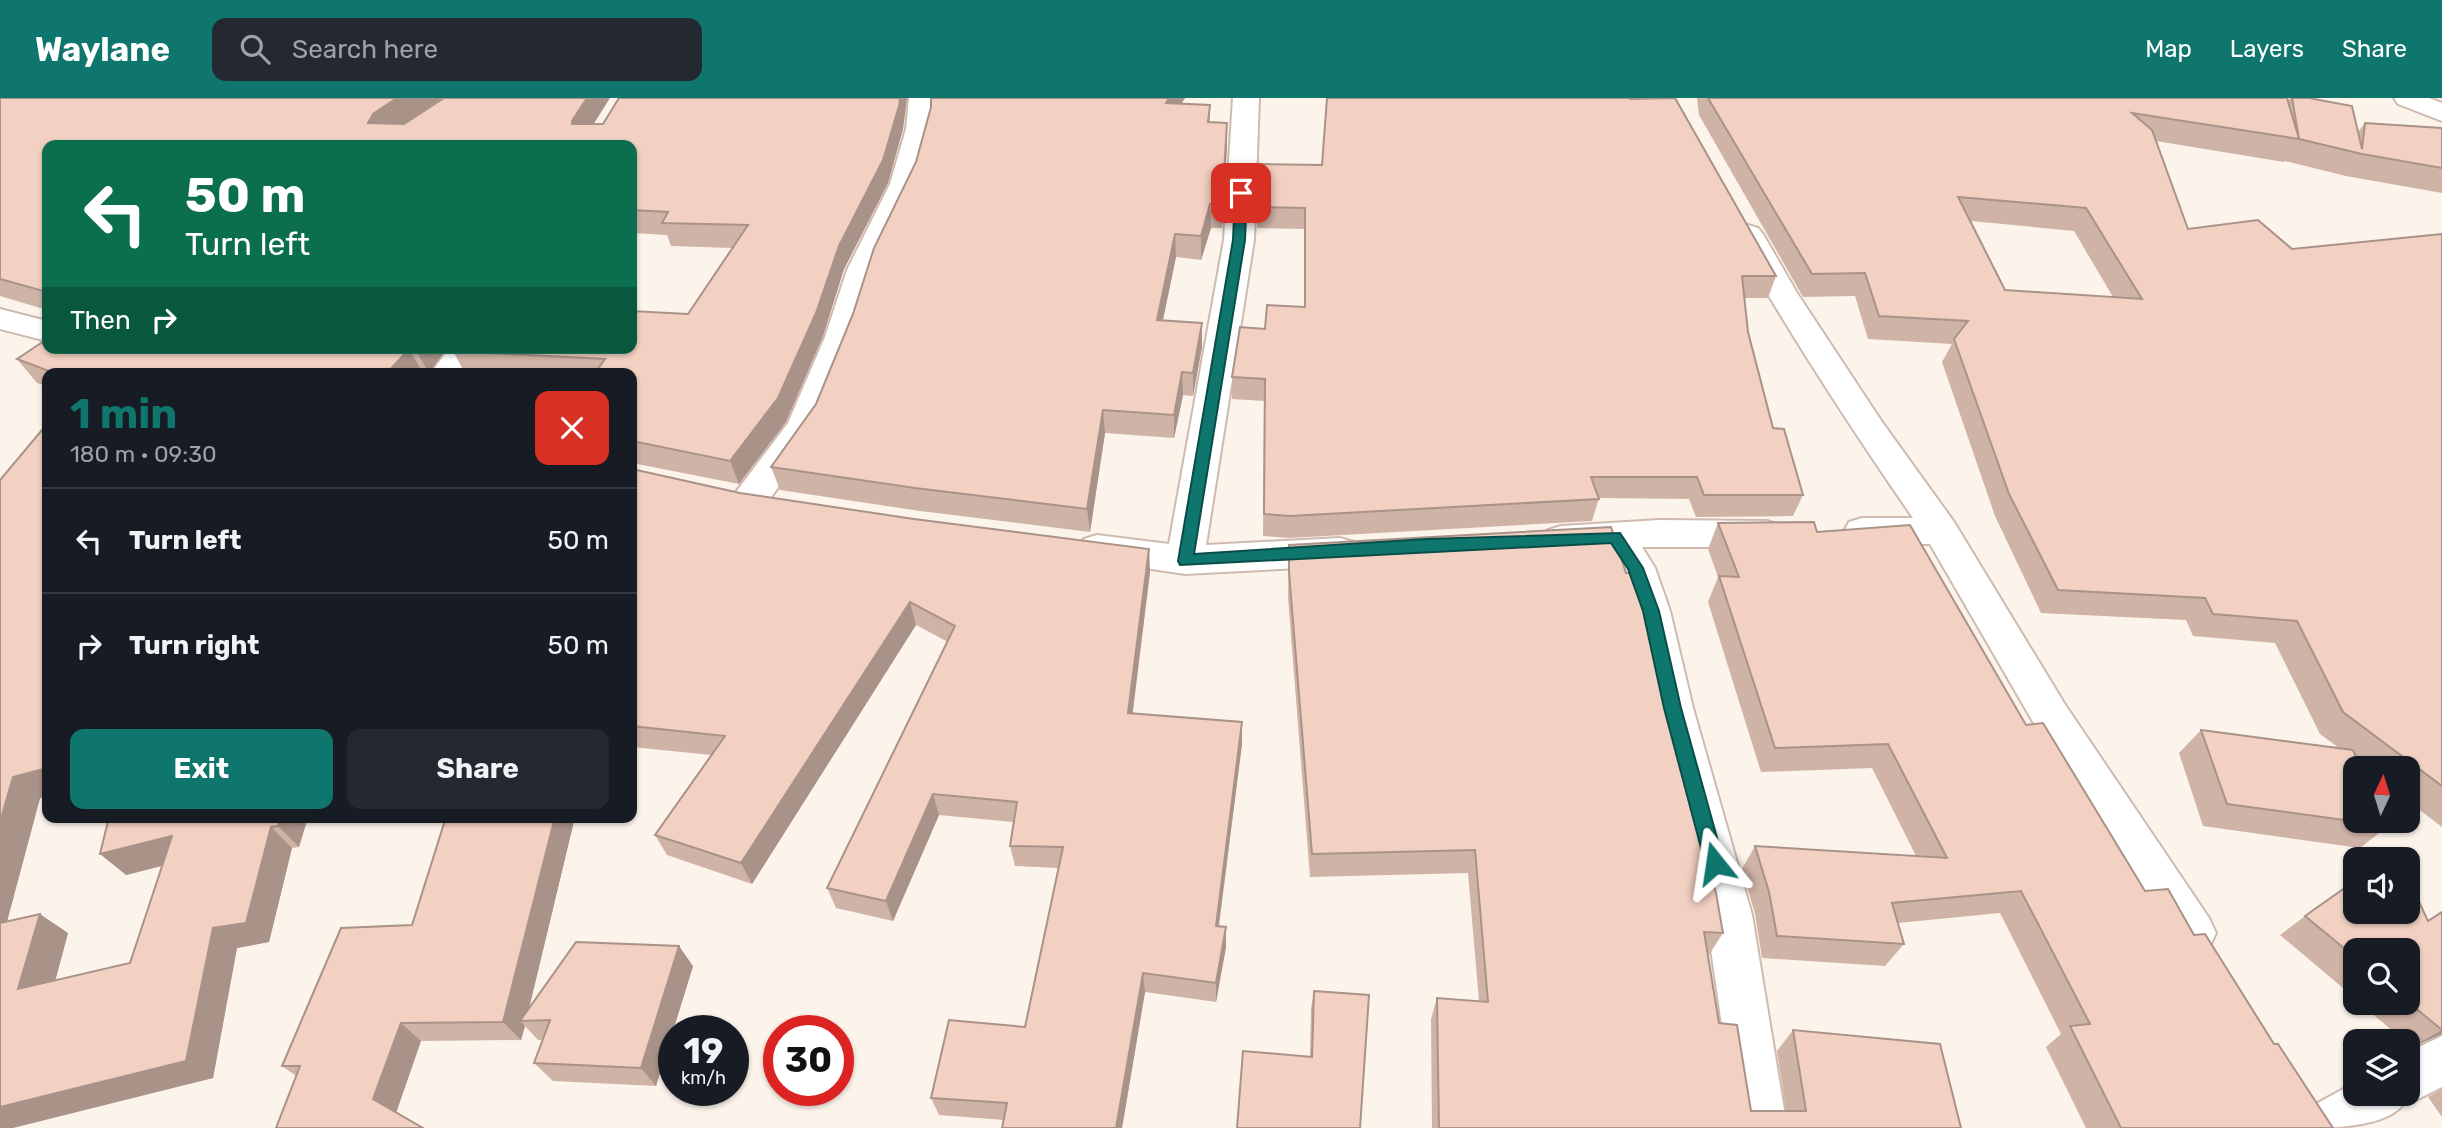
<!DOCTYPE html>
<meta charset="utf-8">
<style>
:root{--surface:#171b24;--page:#242831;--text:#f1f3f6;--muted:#9ea1a6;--line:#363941;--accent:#0f766e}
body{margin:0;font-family:Rubik,sans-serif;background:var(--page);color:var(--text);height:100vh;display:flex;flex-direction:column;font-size:26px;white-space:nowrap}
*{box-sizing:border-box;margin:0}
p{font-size:23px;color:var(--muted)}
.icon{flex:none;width:38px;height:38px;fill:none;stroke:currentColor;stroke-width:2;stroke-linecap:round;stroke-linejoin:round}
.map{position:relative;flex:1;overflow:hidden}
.sheet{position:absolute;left:42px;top:270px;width:595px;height:455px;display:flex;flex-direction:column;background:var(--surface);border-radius:14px;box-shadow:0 2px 5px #0004}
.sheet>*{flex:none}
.banner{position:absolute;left:42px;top:42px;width:595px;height:214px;border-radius:14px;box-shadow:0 2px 5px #0004;background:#0b6e4f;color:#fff;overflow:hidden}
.needle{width:46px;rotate:4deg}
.fabs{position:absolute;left:2343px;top:658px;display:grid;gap:14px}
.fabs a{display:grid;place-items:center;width:77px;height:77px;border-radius:14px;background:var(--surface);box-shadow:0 2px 5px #0004;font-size:35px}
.speed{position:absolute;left:658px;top:917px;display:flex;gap:14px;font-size:35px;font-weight:700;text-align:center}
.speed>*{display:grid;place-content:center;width:91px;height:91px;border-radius:50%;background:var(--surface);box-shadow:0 2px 5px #0004;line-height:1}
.speed small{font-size:18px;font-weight:400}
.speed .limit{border:10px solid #d22;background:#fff;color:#111}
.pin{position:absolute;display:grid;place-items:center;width:60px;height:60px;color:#fff;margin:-30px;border-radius:14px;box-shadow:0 4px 10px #0006}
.me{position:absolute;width:77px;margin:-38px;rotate:345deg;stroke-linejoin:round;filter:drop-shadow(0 0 5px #0008)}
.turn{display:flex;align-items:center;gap:24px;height:147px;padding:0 28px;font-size:32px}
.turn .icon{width:91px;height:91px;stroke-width:2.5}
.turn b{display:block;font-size:49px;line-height:60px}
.then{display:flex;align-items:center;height:66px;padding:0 28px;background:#0003;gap:14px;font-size:26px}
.round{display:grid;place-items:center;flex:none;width:74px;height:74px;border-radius:14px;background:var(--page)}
.headline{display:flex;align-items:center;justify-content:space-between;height:119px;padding:0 28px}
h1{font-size:42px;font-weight:700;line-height:52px;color:var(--accent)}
.primary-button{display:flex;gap:14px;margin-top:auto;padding:14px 28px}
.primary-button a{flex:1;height:80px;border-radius:14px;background:var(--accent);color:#fff;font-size:28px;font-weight:700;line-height:80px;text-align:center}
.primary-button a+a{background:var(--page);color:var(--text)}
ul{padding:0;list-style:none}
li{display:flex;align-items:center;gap:21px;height:105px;padding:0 28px;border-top:2px solid var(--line)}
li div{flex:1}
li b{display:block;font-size:26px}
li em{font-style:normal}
header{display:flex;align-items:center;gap:42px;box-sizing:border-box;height:98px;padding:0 35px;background:var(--accent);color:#fff}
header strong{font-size:33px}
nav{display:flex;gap:38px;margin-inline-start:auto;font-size:24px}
.search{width:490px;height:63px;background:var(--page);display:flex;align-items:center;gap:18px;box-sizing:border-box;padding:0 24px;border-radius:14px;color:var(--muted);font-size:26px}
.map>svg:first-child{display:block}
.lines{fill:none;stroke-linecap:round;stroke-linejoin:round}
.minor-casing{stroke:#cfbaaf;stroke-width:4}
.minor{fill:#fff;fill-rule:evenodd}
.wall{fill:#d0b3a7;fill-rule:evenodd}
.shaded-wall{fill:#a99288}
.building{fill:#f2d0c2;stroke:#a99288;stroke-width:2;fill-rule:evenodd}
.route{fill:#0f766e;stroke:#0a4d48;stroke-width:2}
</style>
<header>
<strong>Waylane</strong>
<div class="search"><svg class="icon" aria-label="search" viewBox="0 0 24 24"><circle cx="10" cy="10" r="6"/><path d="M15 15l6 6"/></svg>Search here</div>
<nav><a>Map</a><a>Layers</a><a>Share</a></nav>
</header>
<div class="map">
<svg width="2442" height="1030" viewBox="0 0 2442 1030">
<rect width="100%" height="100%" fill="#fcf4eb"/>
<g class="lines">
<defs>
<path id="minor" d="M909 0H935L932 31 918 86 877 172 857 239 821 329 762 412 749 416 736 412 731 403 736 394 788 325 825 239 847 172 890 86 906 31Z
M1233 0H1259L1254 142 1206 447 1340 440 1353 444 1359 454 1353 464 1340 468 1185 476 1084 461 1079 451 1084 441 1097 437 1169 446 1224 142Z
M2394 0H2429L2442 5V23L2398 6Z
M1748 127 1758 130 1763 136 1797 195 1882 324 1954 424 2064 605 2209 820 2216 835 2209 850 2193 856 2177 850 2036 629 1930 446H1862L1849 442 1844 433 1849 424 1862 420H1913C1849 327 1788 234 1733 136L1738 130Z
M0 211 47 223V243L0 231Z
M449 250H482L464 275H431Z
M1659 422 1767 423 1780 427 1785 436 1780 445 1767 449H1642L1655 470 1670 513 1693 610 1752 817 1787 1030H1737L1706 817 1653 610 1632 513 1618 473 1604 452 1561 454 1548 450 1543 441 1548 432 1561 428Z
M2442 938V989L2408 1006 2405 1004C2389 1030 2330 1030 2298 1030L2305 1012 2356 984V996H2408V954Z"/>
</defs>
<!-- minor casing -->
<use href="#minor" class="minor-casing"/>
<!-- minor -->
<use href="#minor" class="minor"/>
</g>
<!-- wall -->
<path class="wall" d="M0 0H442L403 26H603L619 0H907L903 31 888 85 844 171 823 238 786 324 739 386 632 365V275H465L453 253 688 216 732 150 671 148 667 137 632 135V47H47V212L0 198Z
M931 0H1185L1181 6 1210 7V24L1227 25V48L1222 130H1211L1201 162 1176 159 1163 222 1202 249 1193 298 1183 297 1174 340 1105 335 1090 434 920 413 780 392 771 369 816 306 916 64 931 9Z
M1697 0H2287L2288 2 2290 0H2309L2358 34 2365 25 2442 30V95L2346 78 2285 63 2284 64 2156 43 2188 131 2292 151 2442 136V729L2408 703V670H2365L2359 666 2388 728 2360 750 2203 728 2179 655 2201 632 2339 650 2320 636 2275 545 2193 538 2186 522 2041 515 1995 418 1942 264 1952 246 1868 241 1855 198 1803 199 1699 17ZM1971 123 2074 133 2113 199 2005 192Z
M1259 66 1776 178 1768 200H1744L1748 234 1773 330 1803 397 1793 418 1696 419 1689 401 1599 400 1592 423 1289 440 1263 438 1264 303 1232 301V279L1265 231 1304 209V131L1257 130Z
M174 250H447L429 275H47V288L37 285 17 261 186 253Z
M47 326V698L40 700 7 823 68 835 55 883 130 865 162 768 126 777 109 719H308L299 749 292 750 269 844 237 850 213 980 0 1030V382Z
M632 371 740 395 1150 474 1132 616 1242 624V646L1219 828 1226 849 1216 904 1145 894 1122 1030H1002L1004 1022 939 1017 931 1000 1025 929 1058 770 1015 768 1010 748 1013 724 939 717 893 823 836 810 827 790 948 544 916 527 752 786 667 757 655 737 711 657 632 649Z
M1718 425 1817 434 2026 627 2145 793 2194 837 2274 946 2333 1030H2086L2046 949 2061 936 2000 815 1898 825 1904 846 1885 868 1762 860 1755 816 1742 771 1755 748 1916 758 1872 670 1761 674 1708 504 1718 479 1708 451Z
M1289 447 1661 586 1723 835 1709 857H1707L1719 925 1751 1013H1786L1777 953 1793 932 1961 1030H1432L1431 921 1437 900 1479 903 1468 775 1310 779 1288 500Z
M446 719H575L529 910 693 868 656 988 553 983 534 965 543 942H538L525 928 521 942 421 943 396 1014 296 978 282 968 412 827Z
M2305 818 2428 823 2442 936 2412 949 2408 946V943H2405L2359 905H2408V852H2356V901L2280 837Z
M1314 893 1360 1030 1310 959 1311 911Z
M2442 991V1019L2428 999Z"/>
<!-- shaded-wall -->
<path class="shaded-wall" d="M397 0H442L385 39 368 25 373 16Z
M587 0H610L581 46 572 23Z
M900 0H907L903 31 888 85 844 171 823 238 786 324 739 386 730 363 839 148Z
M1169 0H1185L1166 28V5Z
M1227 25V48L1222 130V107Z
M1210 106 1211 130 1201 162V138Z
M1175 136 1176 159 1158 245 1157 222Z
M1202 225V249L1193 298V275Z
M416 250H447L429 275 415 251Z
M409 251 423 275H387Z
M1182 274 1183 297 1174 340V317Z
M1103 312 1105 335 1090 434 1087 411Z
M1149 451 1150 474 1130 637 1128 615Z
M910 504 916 527 752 786 741 765Z
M1242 624V646L1216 848V828Z
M47 670V698L40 700 0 850V724L13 679Z
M933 696 939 717 893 823 886 803Z
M281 719H308L299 749 278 728Z
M555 719H575L526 923H520L525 928 521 942 503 924Z
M271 729 292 750 269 844 237 850 213 980 13 1030H0V1009L213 830Z
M172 738 196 759 126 777 100 756Z
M40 816 68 835 48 910 18 891Z
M1226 829V849L1216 904V885Z
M679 848 693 868 656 988 641 970Z
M1143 875 1145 894 1122 1030H1116Z
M401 925 421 943 395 1018 373 1001Z
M2442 932V936L2412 949Z"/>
<!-- building -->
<path class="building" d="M0 0H397L373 16 368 25 404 26 444 0H587L572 23V26H603L619 0H900L899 8 883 62 839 148 816 215 778 300 730 363 632 343V275H595L605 261 453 253 455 250H632V213L688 216 748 127 662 125 668 114 632 112V47H47V194L0 181Z
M931 0H1169L1166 5 1210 7 1208 24 1227 25 1222 107 1210 106 1201 138 1175 136 1157 222 1202 225 1193 275 1182 274 1174 317 1103 312 1087 411 915 390 771 369 816 306 853 216 874 150 916 64 931 9Z
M1327 0H1629L1630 1 1675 0 1776 178H1742L1748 234 1773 330 1784 331 1803 397H1704L1697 379H1591L1599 401 1290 418 1264 416 1265 281 1232 279 1240 229 1265 231 1267 207 1305 209V110L1258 109 1259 66 1322 67Z
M1708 0H2287L2299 41 2132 15 2152 32 2188 131 2258 122 2292 151 2442 136V688L2343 614 2297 523 2213 516 2205 500 2058 492 2009 396 1954 241 1968 223 1879 218 1865 175 1812 176ZM1958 99 2086 110 2142 201 2005 192Z
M2292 0H2309L2352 8 2362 51 2365 25 2442 30V70L2362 56 2299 41Z
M47 241V250H142L157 254 224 252 223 250H416L409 251 387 275H54L17 261Z
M47 326V670L13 679 0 724V382Z
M632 371 740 395 914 421 1149 451 1128 615 1242 624 1216 828 1226 829 1216 885 1143 875 1116 1030H1002L1007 1005 931 1000 949 922 1025 929 1063 749 1010 748 1017 704 933 696 886 803 827 790 955 528 910 504 741 765 655 737 725 638 632 628Z
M1814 424 1817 434 1910 427 2026 627 2043 625 2145 793 2168 791 2194 837 2205 836 2274 946H2278L2333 1030H2121L2070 928 2090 926 2021 793 1892 805 1904 846 1777 838 1769 794 1755 748 1947 760 1888 646 1775 650 1719 478 1739 479 1718 425Z
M1611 429 1626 475H1634L1639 488 1661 586 1716 795 1723 835 1704 834 1719 925 1737 927 1751 1013H1806L1793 932 1940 946 1961 1030H1439L1437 900 1488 904 1475 752 1312 756 1289 474V447Z
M2201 632 2353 652 2361 670H2356V723H2385L2388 728 2227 706Z
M109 719H281L278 728 271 729 246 825 213 830 186 963 0 1009V825L40 816 18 891 130 865 172 738 100 756Z
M446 719H555L503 924 401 925 373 1001 423 1030H276L300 968H282L341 830 412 827Z
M2396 753 2400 761H2384Z
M2408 780 2428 823 2442 814V932L2408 904V852H2356V860L2305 818 2356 782V814H2408Z
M576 844 679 848 641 970 534 965 550 922 520 923Z
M1314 893 1369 897 1360 1030H1237L1243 953 1312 959Z"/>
<!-- route -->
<path class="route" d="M1241 92 1247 95 1245 142 1194 456 1426 441 1620 435 1643 470 1659 513 1681 610 1724 765 1721 771 1715 773 1708 771 1705 765 1664 610 1643 513 1628 471 1611 445 1180 467 1178 463 1233 142 1235 95Z"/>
</svg>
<div class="fabs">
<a><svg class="needle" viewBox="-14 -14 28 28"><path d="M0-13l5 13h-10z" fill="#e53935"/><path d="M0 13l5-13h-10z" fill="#9ea1a6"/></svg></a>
<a><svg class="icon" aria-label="sound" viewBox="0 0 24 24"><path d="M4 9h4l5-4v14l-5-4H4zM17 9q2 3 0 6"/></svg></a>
<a><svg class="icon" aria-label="search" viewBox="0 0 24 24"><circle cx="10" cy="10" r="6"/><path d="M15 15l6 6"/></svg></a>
<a><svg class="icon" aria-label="layers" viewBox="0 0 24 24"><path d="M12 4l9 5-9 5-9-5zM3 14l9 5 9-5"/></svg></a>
</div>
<div class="speed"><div>19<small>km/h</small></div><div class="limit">30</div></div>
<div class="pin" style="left:1241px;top:95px;background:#d93025"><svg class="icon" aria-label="arrive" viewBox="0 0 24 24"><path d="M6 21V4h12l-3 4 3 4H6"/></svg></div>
<svg class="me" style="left:1715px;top:765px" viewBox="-20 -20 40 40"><path d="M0-17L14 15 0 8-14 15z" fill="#0f766e" stroke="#fff" stroke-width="4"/></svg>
<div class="banner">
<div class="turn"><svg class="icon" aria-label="left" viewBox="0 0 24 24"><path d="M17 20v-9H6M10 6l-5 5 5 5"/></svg><div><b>50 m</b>Turn left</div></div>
<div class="then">Then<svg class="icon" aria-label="right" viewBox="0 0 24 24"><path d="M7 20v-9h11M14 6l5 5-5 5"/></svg></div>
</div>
<section class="sheet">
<div class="headline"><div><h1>1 min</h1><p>180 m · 09:30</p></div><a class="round" style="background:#d93025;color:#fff"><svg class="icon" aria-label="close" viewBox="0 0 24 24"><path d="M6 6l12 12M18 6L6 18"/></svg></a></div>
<ul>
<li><svg class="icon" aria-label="left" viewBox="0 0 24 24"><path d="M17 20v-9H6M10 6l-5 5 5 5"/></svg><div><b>Turn left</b></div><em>50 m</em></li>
<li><svg class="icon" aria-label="right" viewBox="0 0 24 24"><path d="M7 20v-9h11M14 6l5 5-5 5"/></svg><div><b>Turn right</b></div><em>50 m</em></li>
</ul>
<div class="primary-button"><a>Exit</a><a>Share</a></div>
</section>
</div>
